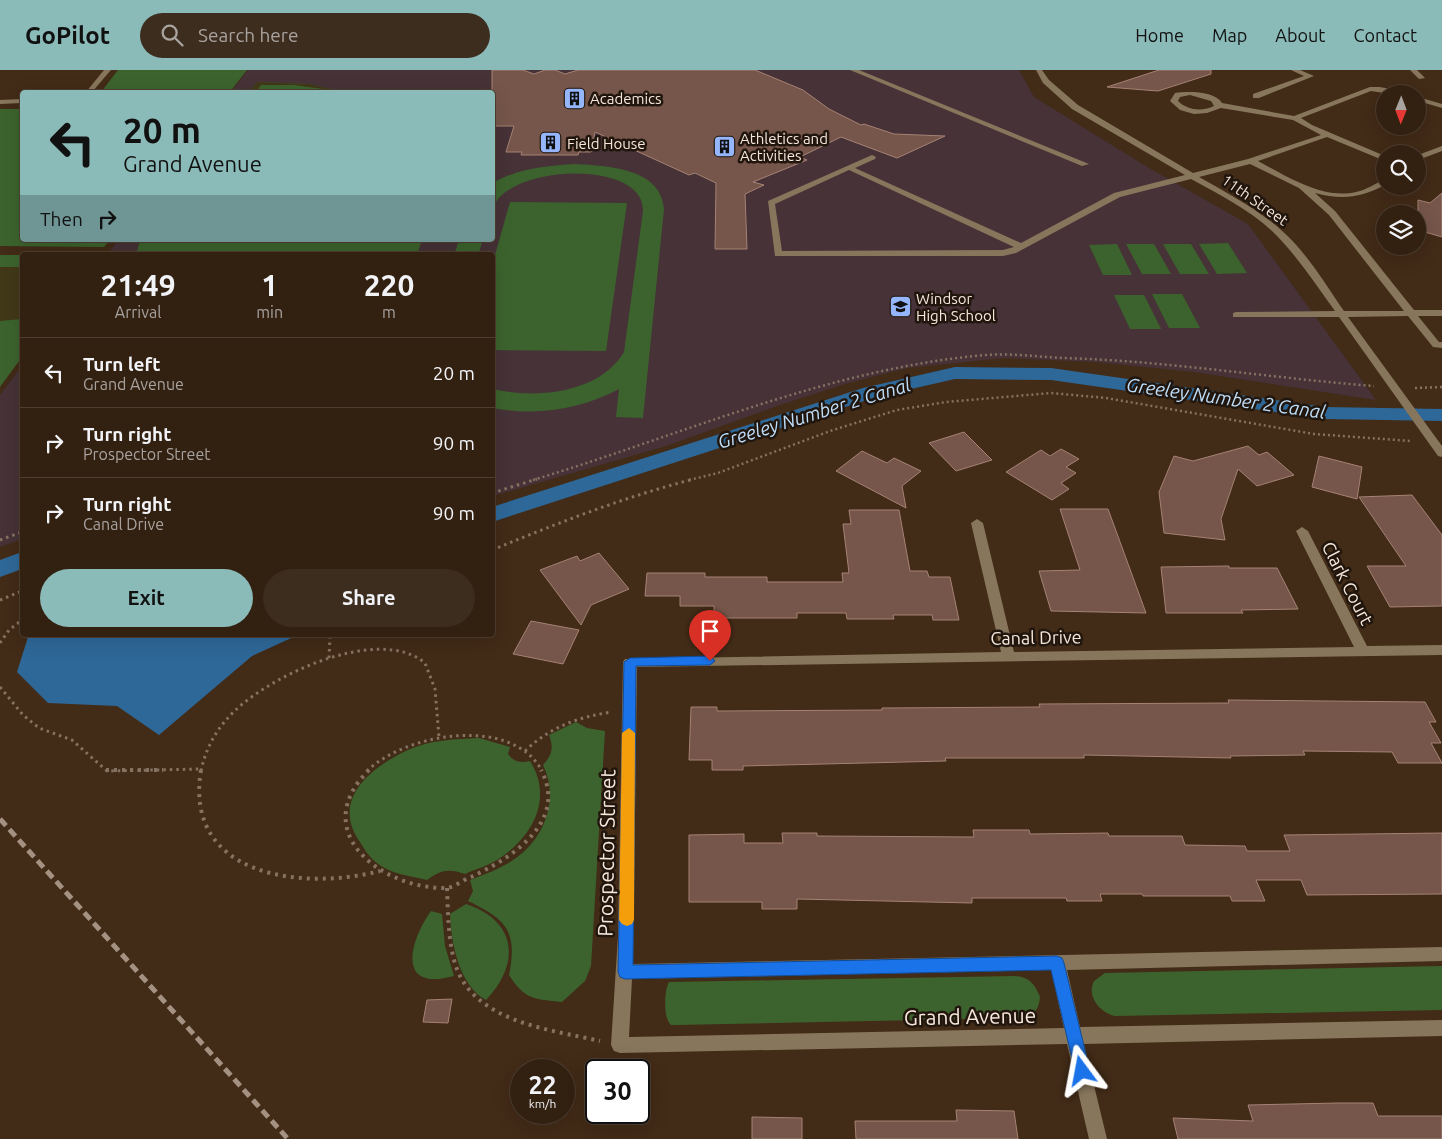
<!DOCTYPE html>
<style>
:root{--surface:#322011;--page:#3d2d1f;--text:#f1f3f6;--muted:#a8a39f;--line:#4d3e31;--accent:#8bbbb9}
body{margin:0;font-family:Ubuntu,sans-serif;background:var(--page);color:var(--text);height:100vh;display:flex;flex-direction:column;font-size:19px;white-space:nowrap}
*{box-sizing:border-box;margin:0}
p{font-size:16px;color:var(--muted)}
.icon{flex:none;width:28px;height:28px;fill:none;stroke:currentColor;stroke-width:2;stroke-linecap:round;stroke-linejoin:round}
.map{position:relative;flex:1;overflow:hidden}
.details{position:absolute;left:20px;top:182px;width:475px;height:385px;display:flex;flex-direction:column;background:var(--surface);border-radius:5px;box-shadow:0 5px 20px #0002,0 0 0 1px var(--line)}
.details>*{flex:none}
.hud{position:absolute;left:20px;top:20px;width:475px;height:152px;border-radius:5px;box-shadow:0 5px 20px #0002,0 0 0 1px var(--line);background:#8bbbb9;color:#111;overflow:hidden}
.needle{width:32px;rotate:181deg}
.buttons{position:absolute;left:1376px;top:15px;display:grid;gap:10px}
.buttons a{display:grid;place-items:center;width:50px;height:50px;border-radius:50%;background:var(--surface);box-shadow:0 5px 20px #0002,0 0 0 1px var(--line);font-size:25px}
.speed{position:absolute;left:510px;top:989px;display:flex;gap:10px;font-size:25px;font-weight:700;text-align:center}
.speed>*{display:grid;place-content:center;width:65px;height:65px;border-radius:50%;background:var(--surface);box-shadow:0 5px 20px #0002,0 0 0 1px var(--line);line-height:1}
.speed small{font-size:12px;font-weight:400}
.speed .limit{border:2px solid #111;border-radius:8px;background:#fff;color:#111}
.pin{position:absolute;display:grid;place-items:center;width:42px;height:42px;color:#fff;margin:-51px -21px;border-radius:50% 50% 50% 0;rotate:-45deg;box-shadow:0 0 5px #0007}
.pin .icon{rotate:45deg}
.me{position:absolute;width:55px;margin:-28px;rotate:347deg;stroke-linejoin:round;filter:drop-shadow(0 0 4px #0008)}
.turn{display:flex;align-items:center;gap:18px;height:105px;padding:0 20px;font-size:22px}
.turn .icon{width:65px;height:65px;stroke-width:2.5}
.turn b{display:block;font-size:35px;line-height:42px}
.then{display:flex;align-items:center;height:48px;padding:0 20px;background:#0003;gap:10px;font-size:19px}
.eta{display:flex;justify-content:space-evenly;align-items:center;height:85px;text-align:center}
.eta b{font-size:30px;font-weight:600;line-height:35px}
.button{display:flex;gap:10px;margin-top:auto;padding:10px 20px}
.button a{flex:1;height:58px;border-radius:30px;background:var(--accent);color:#111;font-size:20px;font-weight:600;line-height:58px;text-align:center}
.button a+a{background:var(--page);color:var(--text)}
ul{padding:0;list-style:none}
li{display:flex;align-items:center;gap:15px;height:70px;padding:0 20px;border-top:1px solid var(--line)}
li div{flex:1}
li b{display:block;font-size:19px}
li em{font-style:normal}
header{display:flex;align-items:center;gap:30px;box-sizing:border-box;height:70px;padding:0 25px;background:var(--accent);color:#111}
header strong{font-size:24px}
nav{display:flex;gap:28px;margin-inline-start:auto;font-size:18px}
.search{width:350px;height:45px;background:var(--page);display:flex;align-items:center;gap:12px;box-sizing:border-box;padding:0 18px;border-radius:28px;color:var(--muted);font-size:19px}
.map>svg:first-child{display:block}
.education{fill:#463237}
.green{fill:#3c632d}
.sand{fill:#413818}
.water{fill:#2e6898}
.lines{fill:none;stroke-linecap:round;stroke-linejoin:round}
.canal{fill:#2e6898;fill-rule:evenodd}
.building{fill:#76564a;stroke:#a58275}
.path-far2{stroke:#867261;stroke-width:2.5;stroke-dasharray:2 3;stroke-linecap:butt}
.path-far1{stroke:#867261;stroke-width:3;stroke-dasharray:2.5 4;stroke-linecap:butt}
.path{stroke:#867261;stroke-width:4;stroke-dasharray:3 5;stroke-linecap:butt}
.minor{fill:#87765b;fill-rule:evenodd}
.rail{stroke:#a49181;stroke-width:5;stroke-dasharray:9 5;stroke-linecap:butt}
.route{fill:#1a73e8;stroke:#114b97}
.slow{fill:#f59e0b}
.labels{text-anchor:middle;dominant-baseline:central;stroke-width:5;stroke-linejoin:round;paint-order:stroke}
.far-poi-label{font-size:15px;fill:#f6e7da;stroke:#21160d;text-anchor:start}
.far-street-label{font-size:15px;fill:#f6e7da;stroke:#21160d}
.street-label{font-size:18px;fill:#f6e7da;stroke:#21160d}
.water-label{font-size:19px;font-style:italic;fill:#bfdefa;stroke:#21160d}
.near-street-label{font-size:21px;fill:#f6e7da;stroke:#21160d}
</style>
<header>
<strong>GoPilot</strong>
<div class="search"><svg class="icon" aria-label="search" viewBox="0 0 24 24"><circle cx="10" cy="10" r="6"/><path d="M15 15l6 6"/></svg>Search here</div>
<nav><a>Home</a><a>Map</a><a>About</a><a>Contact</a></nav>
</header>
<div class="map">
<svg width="1442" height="1069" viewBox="0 0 1442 1069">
<rect width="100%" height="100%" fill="#422b17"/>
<!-- education -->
<path class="education" d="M248 0H1019L1034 27 1149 98 1248 154 1376 330 1194 302 1095 292 1004 288 907 298 845 314 777 336 666 376 493 426 492 185H107L118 170H492V22H231Z
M22 296V469L0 477V325Z"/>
<!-- green -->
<path class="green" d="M118 0H247L230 22H101Z
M257 12 309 14 345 22H249Z
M0 39H22V170H110L104 177 0 176Z
M575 94C608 96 661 98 664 139L643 348 616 347 619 319C580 340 536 346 493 338V319C535 329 599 324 624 282L643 141C645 89 508 94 493 138V113C518 98 547 96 575 94Z
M510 132 627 133 606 281 493 280V192Z
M140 170H422L417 185H136Z
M459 170H483L478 185H454Z
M1228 173 1247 203 1217 204 1199 174Z
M1117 174 1132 205H1103L1089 175Z
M1126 174H1154L1171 204H1142Z
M1163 174H1191L1209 204H1180Z
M0 185H22V287L0 317Z
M1152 224H1182L1200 258H1169Z
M1114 225H1144L1161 259H1130Z
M576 652 587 658 605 661 591 896 585 911 562 932C534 929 525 930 509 905 518 861 506 849 468 831L473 821 470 810C486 804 502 798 516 788 546 767 559 727 543 695 552 685 554 678 549 665Z
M479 668 510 677 508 684C514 692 520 693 530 691 554 729 532 768 497 790 488 796 475 799 465 804 449 798 440 800 427 810 411 806 390 804 377 793 370 788 364 779 360 772 330 730 371 697 408 680 430 670 455 669 479 668Z
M466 834C517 851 521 893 486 930 459 916 451 872 450 844Z
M431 841 442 844 445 876 454 906C396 922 409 872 431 841Z
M1442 896V940L1115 946C1101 943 1086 927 1094 911L1105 903Z
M1015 906C1029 907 1035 914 1040 927 1039 940 1034 945 1022 948L677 955H671C663 948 664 921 669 912Z"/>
<!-- sand -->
<path class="sand" d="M257 12 309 14 345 22 294 15H261L256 22H249Z
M0 197H22V249L0 251Z"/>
<!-- water -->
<path class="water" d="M32 565H298L252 586 159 665 117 636 48 633 17 602 28 567Z"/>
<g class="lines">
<!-- canal -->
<path class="canal" d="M955 297 1051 298 1325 337 1442 339V351L1325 349 1051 310 955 309 876 327 492 452V437L863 318Z
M22 482V499L0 507V490Z"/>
</g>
<!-- building -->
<path class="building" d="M492 0H523L534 4 545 0H555L565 4 578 0H755L803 20 829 39 861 55 864 54 894 64 945 66 897 88 841 67 800 87 807 90 753 112 764 115 745 124 747 179H715L716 113 695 103 689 105 595 62 591 82H579L578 85H521L522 82H506L514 56H492Z
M1159 0H1211V4L1158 21 1107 17Z
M1442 123V167L1418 160V130L1430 133Z
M964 362 992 390 956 401 929 373Z
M1248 376 1259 385 1267 382 1294 405 1257 416 1238 399 1221 449 1225 470 1164 463 1159 422 1174 386 1193 391Z
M1061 379 1079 389 1066 397 1076 403 1061 413 1069 419 1052 430 1006 402 1041 380 1050 386Z
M862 381 887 393 894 388 921 401 902 416 906 438 836 401Z
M1319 386 1362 397 1357 429 1312 417Z
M1412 425 1442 465V536L1390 537 1367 496H1406L1359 427Z
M1060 439H1108L1146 543 1051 541 1039 501 1080 500Z
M849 440H899L910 501H927L929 507H950L959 550H933L932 545H893L894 549H847L846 543H797V548H714V536H680V526H645L647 503H705V507H767V512H843L842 503H849L843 454H851Z
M599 483 629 519 591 535 581 555 540 500 577 486 580 491Z
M1229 496V498H1277L1298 539 1241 540 1243 543H1166L1161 497Z
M531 551 579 560 563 594 513 584Z
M1228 630 1425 632 1436 652H1429L1441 673H1431L1442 693H1398L1392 682 1303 681 1305 685 1230 686 1231 688 1084 685V688H945L946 691 743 696V700H712V690H689L691 637H717V641L882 640V638L1040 637 1039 634 1229 633Z
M973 760H1029L1030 764 1108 763 1109 766H1182L1185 775 1245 776 1247 781H1290L1284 765 1442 763V824L1307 825 1301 810H1256L1265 831H1232L1230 826H1143L1142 824H1100L1102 831H1067L1066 828H972V833L797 829V839H762V832H689V765L744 764V773H783L782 763H817V766L974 767Z
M452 929 448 953 423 952 427 930Z
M1337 1033H1373L1378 1046H1442V1069H1178L1173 1048 1253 1051 1248 1035Z
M956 1040 1014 1041 1018 1069H856L855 1051H957Z
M752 1047 802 1048V1069H752Z"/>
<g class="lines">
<!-- path-far2 -->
<path class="path-far2" d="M1415 318 1442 317
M533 410C682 365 830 298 986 285 1012 283 1038 287 1064 288 1168 291 1270 308 1374 316
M689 410 718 403 830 361 897 340 946 332 1051 323 1106 328 1314 364 1411 371"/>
<!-- path-far1 -->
<path class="path-far1" d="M492 423 537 409
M0 470 22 462
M492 480C558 453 624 427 694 409
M0 530 22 521
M0 573 9 560 22 550
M329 588 330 565
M0 617 23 645 39 658 72 670 107 701 201 699
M525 681C550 657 578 647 612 642
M201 701C205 682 213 665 226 650 260 609 377 553 425 593L435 619 439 667
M367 701C406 663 512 645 542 701"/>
<!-- path -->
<path class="path" d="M106 700H163
M201 700C183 807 303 821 380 801
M369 700C308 760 378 817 443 818 453 819 462 810 471 807 510 789 569 752 541 700
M447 818C448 843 448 866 454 890 470 952 548 959 600 971"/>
<!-- minor -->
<path class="minor" d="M104 0H111L92 22H86Z
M850 0H859L1089 94 1082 96Z
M1036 0H1042L1049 10 1078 35 1193 103 1248 89 1321 65 1293 50 1221 38 1207 43 1194 44 1180 40 1170 31 1175 23C1188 21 1215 21 1222 33L1294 46 1370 17H1380L1405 22 1391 24 1371 21 1301 48 1312 55 1385 86V91L1327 67 1258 91C1286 106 1323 130 1356 122 1367 120 1375 113 1385 110V115C1361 128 1341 130 1315 123L1335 141 1414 240H1442V246H1418L1439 272H1442V278L1433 277 1408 246 1348 247 1442 376V387L1438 386 1339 247H1233V243L1236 242 1335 241C1316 215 1298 187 1275 164 1252 141 1220 125 1191 109L1120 127 1016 183 1003 186H775L768 131 872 85 876 87 875 89 855 98 1021 173 1114 123 1185 105 1072 39 1043 13ZM1190 25 1211 31 1214 36C1202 42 1187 40 1178 31L1180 27ZM1250 94 1299 118 1329 145 1404 241H1344C1325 214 1306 181 1280 159 1256 138 1227 123 1199 107ZM849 100 1014 177 1003 180 782 181 775 134Z
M1291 0H1300L1314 6 1259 28H1253V24L1304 6Z
M1410 0H1417L1425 8 1419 9Z
M1418 27 1442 34V38L1418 31Z
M22 29V33L0 34V30Z
M1442 76V81L1418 90V85Z
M977 449 983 453 1014 582 1354 577 1296 461 1302 457 1308 461 1367 576 1442 575V585L637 597 633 894 1442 877V891L1067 900 1080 957 1442 950V966L1084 974 1107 1069H1089L1067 974 620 983 614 981 611 975 618 866 623 592 625 589 1001 582 971 453ZM1051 900 1064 958 629 967 632 909Z"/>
<!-- rail -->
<path class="rail" d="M0 749 288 1069"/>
</g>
<!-- route -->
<path class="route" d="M710 586 715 591 710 595 636 596 633 895 1057 886 1062 888 1064 893 1090 1001 1088 1007 1082 1009 1077 1007 1075 1001 1051 900 625 909 620 907 618 902 624 592 630 588Z"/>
<!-- slow -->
<path class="slow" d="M629 658 635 663 634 850 632 854 627 856 622 854 619 850 622 663Z"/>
<!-- icons -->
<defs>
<symbol id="building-square" viewBox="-11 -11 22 22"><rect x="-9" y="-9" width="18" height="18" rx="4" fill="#95b6fd" stroke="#21160d"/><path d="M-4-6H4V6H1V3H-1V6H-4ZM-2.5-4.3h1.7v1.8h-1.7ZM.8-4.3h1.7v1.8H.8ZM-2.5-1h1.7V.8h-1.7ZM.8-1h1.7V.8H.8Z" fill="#111"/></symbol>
<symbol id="school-square" viewBox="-11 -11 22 22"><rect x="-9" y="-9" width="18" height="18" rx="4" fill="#95b6fd" stroke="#21160d"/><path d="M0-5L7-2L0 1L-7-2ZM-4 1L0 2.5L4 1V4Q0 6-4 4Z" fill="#111"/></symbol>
</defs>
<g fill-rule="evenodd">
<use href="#building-square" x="562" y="16" width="25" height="25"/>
<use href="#building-square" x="538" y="60" width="25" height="25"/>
<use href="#building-square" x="712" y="64" width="25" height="25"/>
<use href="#school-square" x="888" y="224" width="25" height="25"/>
</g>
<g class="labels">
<!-- far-poi labels -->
<g class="far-poi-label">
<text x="590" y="28">Academics</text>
<text x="740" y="68">Athletics and<tspan x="740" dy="17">Activities</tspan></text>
<text x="567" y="73">Field House</text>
<text x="916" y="228">Windsor<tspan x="916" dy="17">High School</tspan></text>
</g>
<!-- far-street labels -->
<g class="far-street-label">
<text transform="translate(1255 130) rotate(35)">11th Street</text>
</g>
<!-- street labels -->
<g class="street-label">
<text transform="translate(1348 513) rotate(63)">Clark Court</text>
<text transform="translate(1036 567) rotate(-1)">Canal Drive</text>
</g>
<!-- water labels -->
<g class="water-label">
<text transform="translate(1226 328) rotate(8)">Greeley Number 2 Canal</text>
<text transform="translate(814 343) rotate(-17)">Greeley Number 2 Canal</text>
</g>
<!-- near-street labels -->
<g class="near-street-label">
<text transform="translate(606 783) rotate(-89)">Prospector Street</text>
<text transform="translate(970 946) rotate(-1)">Grand Avenue</text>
</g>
</g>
</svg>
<div class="buttons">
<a><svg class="needle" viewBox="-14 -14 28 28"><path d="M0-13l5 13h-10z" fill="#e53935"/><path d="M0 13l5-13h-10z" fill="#a8a39f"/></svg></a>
<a><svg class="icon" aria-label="search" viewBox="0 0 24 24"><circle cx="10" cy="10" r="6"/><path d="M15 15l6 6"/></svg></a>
<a><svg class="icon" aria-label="layers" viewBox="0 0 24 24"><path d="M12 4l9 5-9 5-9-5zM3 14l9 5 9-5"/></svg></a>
</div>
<div class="speed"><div>22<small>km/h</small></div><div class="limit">30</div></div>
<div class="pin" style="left:710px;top:591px;background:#d93025"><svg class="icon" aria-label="arrive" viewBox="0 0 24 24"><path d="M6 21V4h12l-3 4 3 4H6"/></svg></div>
<svg class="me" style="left:1082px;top:1001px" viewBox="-20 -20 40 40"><path d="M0-17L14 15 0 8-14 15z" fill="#1a73e8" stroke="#fff" stroke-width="4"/></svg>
<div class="hud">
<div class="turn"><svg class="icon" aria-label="left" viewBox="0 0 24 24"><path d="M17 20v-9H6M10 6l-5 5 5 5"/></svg><div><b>20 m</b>Grand Avenue</div></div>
<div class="then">Then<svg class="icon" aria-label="right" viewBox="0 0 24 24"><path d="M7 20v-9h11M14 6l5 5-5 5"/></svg></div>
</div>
<section class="details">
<div class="eta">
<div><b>21:49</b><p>Arrival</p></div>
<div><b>1</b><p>min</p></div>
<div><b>220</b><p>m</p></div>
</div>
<ul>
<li><svg class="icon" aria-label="left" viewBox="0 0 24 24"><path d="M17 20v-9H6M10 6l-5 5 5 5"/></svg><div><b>Turn left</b><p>Grand Avenue</p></div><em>20 m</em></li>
<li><svg class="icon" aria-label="right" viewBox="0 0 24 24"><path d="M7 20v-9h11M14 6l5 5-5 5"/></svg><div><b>Turn right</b><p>Prospector Street</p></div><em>90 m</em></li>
<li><svg class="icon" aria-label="right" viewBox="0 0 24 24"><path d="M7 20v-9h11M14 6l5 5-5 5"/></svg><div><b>Turn right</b><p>Canal Drive</p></div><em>90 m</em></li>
</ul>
<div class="button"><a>Exit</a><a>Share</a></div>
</section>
</div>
